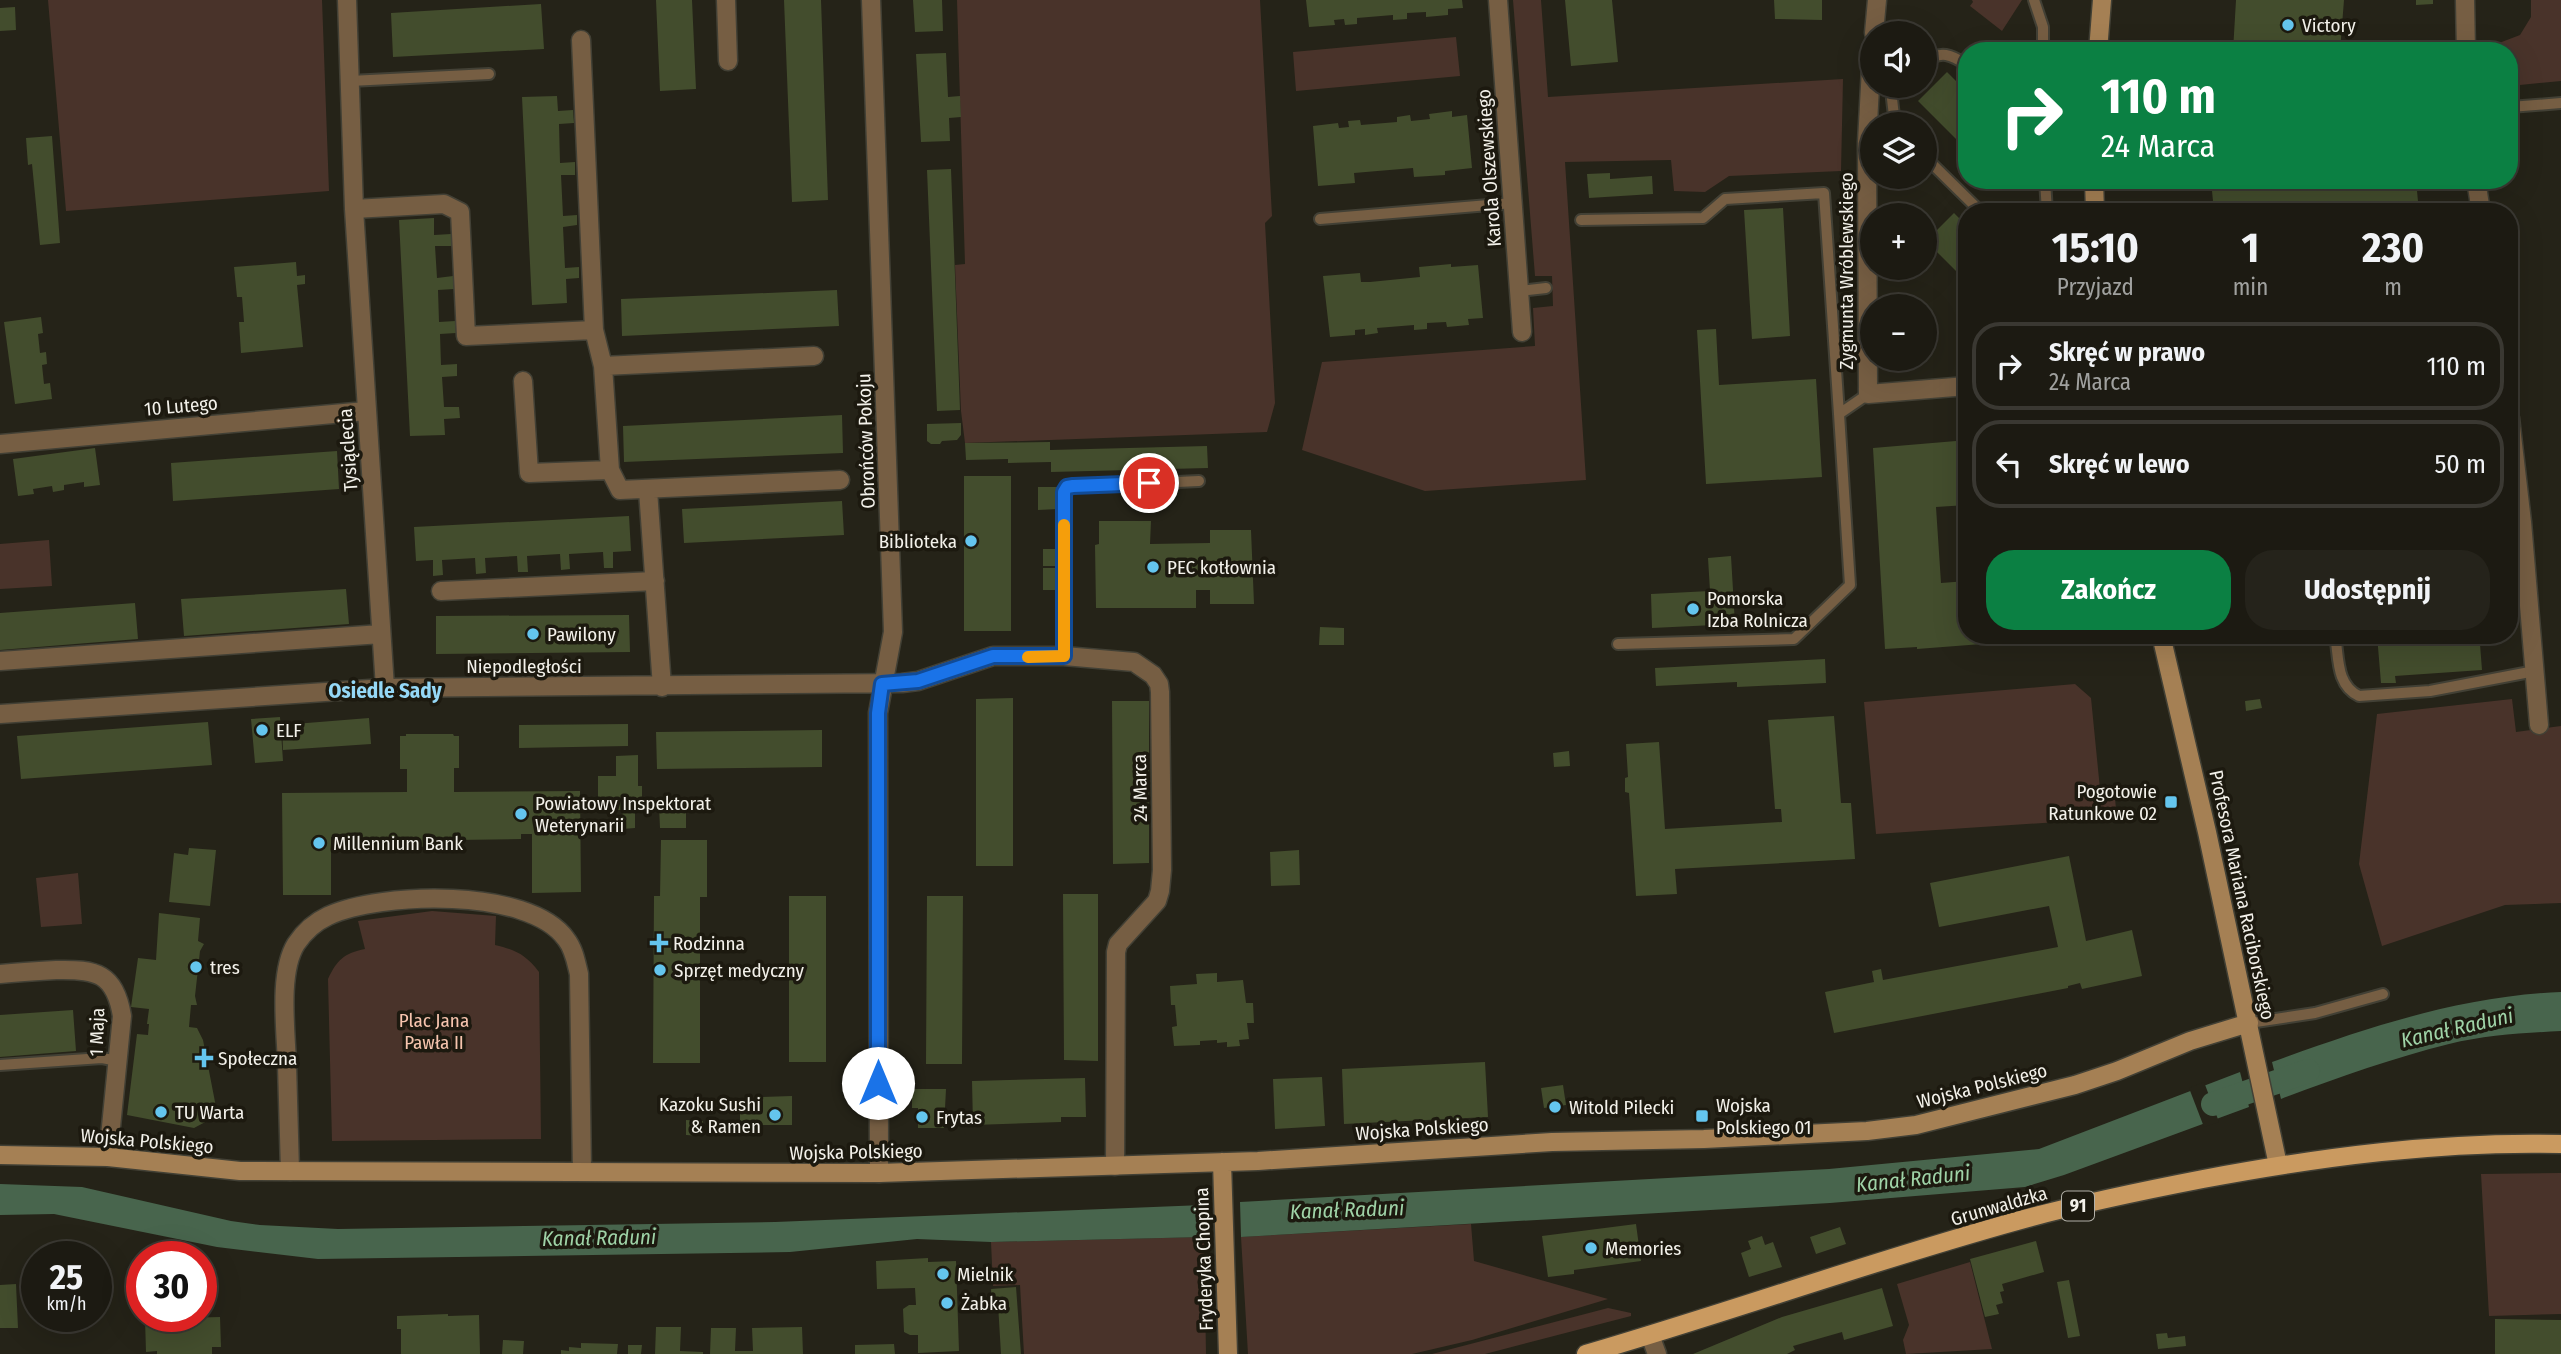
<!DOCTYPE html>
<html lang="pl">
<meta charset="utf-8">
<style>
:root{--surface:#1c1a12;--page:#25231b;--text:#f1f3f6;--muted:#a0a19f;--line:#3a3832;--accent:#0b8043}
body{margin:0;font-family:"Fira Sans Condensed",sans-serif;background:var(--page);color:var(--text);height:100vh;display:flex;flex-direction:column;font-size:26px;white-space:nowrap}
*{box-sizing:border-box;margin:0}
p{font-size:23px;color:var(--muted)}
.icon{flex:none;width:38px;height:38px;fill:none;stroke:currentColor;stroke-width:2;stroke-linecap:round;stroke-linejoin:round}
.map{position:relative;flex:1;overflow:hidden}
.side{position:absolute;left:1958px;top:203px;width:560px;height:441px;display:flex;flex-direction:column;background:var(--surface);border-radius:28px;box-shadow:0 7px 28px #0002,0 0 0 2px var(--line)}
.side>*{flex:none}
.guide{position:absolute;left:1958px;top:42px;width:560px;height:147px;border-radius:28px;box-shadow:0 7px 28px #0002,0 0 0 2px var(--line);background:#0b8043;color:#fff;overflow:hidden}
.fabs{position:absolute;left:1860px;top:21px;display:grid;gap:14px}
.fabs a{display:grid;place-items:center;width:77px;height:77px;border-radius:50%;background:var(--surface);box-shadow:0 7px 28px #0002,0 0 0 2px var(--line);font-size:35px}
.speed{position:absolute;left:21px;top:1241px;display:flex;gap:14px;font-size:35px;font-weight:700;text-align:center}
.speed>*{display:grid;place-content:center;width:91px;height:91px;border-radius:50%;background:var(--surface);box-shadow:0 7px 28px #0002,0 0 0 2px var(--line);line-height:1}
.speed small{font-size:18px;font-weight:400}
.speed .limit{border:10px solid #d22;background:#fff;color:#111}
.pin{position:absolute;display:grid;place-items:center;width:60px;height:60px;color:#fff;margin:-30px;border:4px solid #fff;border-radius:50%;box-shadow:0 2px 7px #0007}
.me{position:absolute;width:77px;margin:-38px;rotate:0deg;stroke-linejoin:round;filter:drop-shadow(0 0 5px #0008)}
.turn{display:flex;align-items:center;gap:24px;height:147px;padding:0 28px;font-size:32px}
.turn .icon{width:91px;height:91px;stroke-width:2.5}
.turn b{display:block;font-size:49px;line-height:60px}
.eta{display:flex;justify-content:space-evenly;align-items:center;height:119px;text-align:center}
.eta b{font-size:42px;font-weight:700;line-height:49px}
.action{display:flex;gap:14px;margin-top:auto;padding:14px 28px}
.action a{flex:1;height:80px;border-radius:28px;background:var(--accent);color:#fff;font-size:28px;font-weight:700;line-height:80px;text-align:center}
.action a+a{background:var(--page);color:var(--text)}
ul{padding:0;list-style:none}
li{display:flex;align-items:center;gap:21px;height:88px;margin:0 14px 10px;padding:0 14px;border:4px solid var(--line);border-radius:28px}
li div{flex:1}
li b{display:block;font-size:26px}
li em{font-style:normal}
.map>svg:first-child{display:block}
.green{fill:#49332a}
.water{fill:#48654d}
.pier{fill:#252318}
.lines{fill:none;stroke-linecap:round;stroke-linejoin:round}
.canal{stroke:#48654d;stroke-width:24}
.building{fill:#434d2d}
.lane-casing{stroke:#424035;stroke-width:14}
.street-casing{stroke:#424035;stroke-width:21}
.secondary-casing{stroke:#424035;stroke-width:21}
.primary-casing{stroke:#424035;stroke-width:21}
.lane{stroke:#765e43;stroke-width:10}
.street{stroke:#765e43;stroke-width:18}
.secondary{stroke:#a58054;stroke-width:18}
.primary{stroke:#ca9a60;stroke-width:18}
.route-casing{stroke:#114b97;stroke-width:18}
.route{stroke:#1a73e8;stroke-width:12}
.slow{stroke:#f59e0b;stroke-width:12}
.poi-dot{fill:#64c5ee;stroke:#1c190f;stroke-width:2.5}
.labels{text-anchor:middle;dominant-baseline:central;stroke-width:7;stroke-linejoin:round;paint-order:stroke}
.shield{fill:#1c190f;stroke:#b2b0a8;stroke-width:2}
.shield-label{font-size:18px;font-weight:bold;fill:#f3f1ea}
.poi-label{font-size:19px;fill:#f3f1ea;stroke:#1c190f;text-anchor:start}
.street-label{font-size:19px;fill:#f3f1ea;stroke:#1c190f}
.park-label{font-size:19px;fill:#f6c4ae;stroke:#1c190f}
.neighbourhood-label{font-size:21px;font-weight:bold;fill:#95d8f6;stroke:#1c190f}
.water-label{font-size:21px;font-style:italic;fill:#9fd3a7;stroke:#1c190f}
</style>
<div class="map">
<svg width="2561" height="1354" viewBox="0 0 2561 1354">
<rect width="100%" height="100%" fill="#252318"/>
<!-- green -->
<path class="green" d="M48 0H322L329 191 66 211Z
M957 0H1260L1272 216 1265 223 1275 403 1267 432 965 443 961 411 955 265 965 264Z
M1513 0H1541L1548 97 1843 79 1841 171 1729 176 1705 192 1674 191 1671 160 1565 162 1586 480 1425 491 1302 450 1322 362 1535 346 1533 308 1553 306 1552 276H1535Z
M1972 0H2022L2002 31 1970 6 1973 2Z
M2531 0H2561V81L2510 86V51H2486V48L2520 35 2531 17Z
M1456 37 1460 76 1296 91 1293 52Z
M49 540 52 586 0 589V544Z
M2075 684 2091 698 2100 789H2114L2117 818 1876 834 1864 702Z
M2512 699 2516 732 2561 726V903L2505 905 2382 946 2359 864 2377 714Z
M78 873 82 924 41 927 36 878Z
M432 911 496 916 495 945C516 950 526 955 539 972L541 1139 332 1141 328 979C337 960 344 953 365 949L358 921Z
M2561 1173V1314L2489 1316 2481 1174Z
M1471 1224 1474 1261 1608 1299 1472 1340 1412 1354H1248L1241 1237Z
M1204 1237 1206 1354H1024L1020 1285 993 1286 991 1242Z
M1970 1262 1992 1349 1906 1354 1903 1340 1909 1325 1897 1284Z
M1608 1308 1631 1313V1316L1485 1354H1432Z"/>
<!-- water -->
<path class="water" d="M2561 992V1031C2524 1033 2486 1035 2449 1044 2393 1058 2336 1078 2281 1099L2272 1062C2366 1028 2460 996 2561 992Z
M2240 1072 2249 1107 2064 1175 2025 1187 1830 1203 1241 1237 1240 1202 1829 1169 2039 1149Z
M0 1184 82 1187 231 1221 260 1225 338 1229 775 1222 1203 1205 1204 1237 991 1242 917 1239 790 1252 318 1259 217 1247 54 1214 0 1215Z"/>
<!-- pier -->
<path class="pier" d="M2204 1082 2219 1122 2204 1127 2189 1088Z"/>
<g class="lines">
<!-- canal -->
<path class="canal" d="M2213 1104 2308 1071"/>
</g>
<!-- building -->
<path class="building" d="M656 0H692L696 89 660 91Z
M784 0H821L828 200 792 202Z
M913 0H942L943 31 915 32Z
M1306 0H1462L1463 8 1448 9V15L1426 17V12L1407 13V19L1393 20V15L1357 18V24L1345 25 1344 19 1334 20 1335 25 1309 27Z
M1565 0H1612L1618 62 1571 66Z
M1774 0H1822V20L1775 19Z
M2236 0H2344L2340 51H2233Z
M2416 0H2433V4L2416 5Z
M541 4 544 49 393 57 391 13Z
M15 7 16 30 0 31V8Z
M946 53 948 97 960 96 961 117 949 118 950 141 921 142 916 54Z
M1947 72 1967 92V150L1918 101Z
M557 96 558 111 573 110 574 123 559 124 560 163 575 162V175H561L563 216 577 215V225L563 227 565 268 579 267V278L566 279 567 303 532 305 522 97Z
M1452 111V117L1467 115 1472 168 1445 171V175L1414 177 1413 168 1354 173 1355 183 1318 186 1313 126 1338 123 1339 128 1349 127 1348 121 1360 120 1361 125 1397 122V117L1410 115 1411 121 1430 119 1429 114Z
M52 136 60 243 40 245 32 164 28 165 26 138Z
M951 169 960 410 937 411 927 170Z
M1610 173V179L1652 176 1653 194 1589 198 1587 174Z
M2211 180H2416L2419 212H2214Z
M1783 208 1790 336 1752 339 1744 210Z
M1954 213 1967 226V282L1926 241Z
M434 218V235L451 234 452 246H435L437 278 453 276 454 289 438 290 439 322 455 321 456 333 440 334 441 365 457 364V376L442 377 444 407H459L460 418 444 419 445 435 410 436 399 220Z
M296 262 297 276 305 275V284L297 285 303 347 241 353 239 322H244L242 297H237L234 267Z
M1451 264V267L1478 265 1483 318 1468 319 1469 325 1447 327 1446 322 1427 323V329L1414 330V325L1377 328 1378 333 1365 335V329L1355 330V335L1330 337 1323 276 1360 273 1361 282H1370L1420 277 1419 267Z
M837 290 839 326 622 336 621 299Z
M41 317 43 333 38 334 40 353 46 352 47 364 42 365 44 384 50 383 52 399 15 404 4 322Z
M1716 329 1719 385 1816 379 1822 477 1706 484 1697 330Z
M842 415 843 453 624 462 623 426Z
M961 423V435L957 440 942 441 940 444H931L927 441V424Z
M1956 441 1967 442V505L1936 507 1941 583 1967 581V635H2034V640L1917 649V647L1885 649 1873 448Z
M1050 442V450L1207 446 1208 468 1051 472V462L1008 463V459L966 460 965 443Z
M95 448 100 485 84 487V482L64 485V490L53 492 52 486 33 489 34 494 18 496 13 459Z
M337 451 339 489 173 501 171 463Z
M964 476H1011V631H964Z
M1038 487H1058V509L1038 510Z
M842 501 844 535 684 543 682 509Z
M629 516 631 551 613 552V568H604L603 552 569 554 570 569 561 570 560 554 527 556 528 572H518L517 556 485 558 486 573 476 574 475 558 442 560 443 575 433 576V560L416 561 414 527Z
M1099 521H1151L1150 544 1210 543V530H1251L1254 604H1210V590H1196V608H1096L1095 545 1099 544Z
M1043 549H1059V566H1043Z
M1731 556 1735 624 1652 628 1651 594 1710 591 1708 558Z
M1043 568H1058L1057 590H1043Z
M346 589 349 624 184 636 181 599Z
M135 603 138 639 0 650V613Z
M629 615 630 652 436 654V616Z
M1320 627 1344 628V645H1319Z
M2377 635H2489V643L2480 644 2482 670 2395 676 2396 683H2381Z
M1825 659 1826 683 1737 687V682L1656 686 1655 668Z
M1013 698V866H976V699Z
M2260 699 2262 708 2246 711 2245 701Z
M1112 701H1149V863L1113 864Z
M1834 716 1841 803H1851L1855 859 1675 869 1677 894 1636 896 1629 793 1625 792V778L1628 777 1626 744 1659 742 1665 829 1782 822 1781 809H1775L1768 720Z
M280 717 283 761 255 763 251 719Z
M369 718 371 744 283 750 282 725Z
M208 722 212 765 21 779 17 736Z
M628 724V746L519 748V725Z
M822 730V767L657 769 656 732Z
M406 734H453L454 736H459V768H454V792L580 791 581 892 532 893V834H521V839L456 840V846L407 847V840L342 841V837H331V895H283L282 793 407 792V769H400V736H406Z
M1569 751 1570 766 1554 767 1553 753Z
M638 755V786H642V798H621V810H598V776H616V756Z
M623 805H635V828L622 829Z
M659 806H686V828H660Z
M661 840H707V897H700V1063H653L654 896H660Z
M189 848 216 850 210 906 169 902 174 853 188 855Z
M1299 850 1300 885 1271 886 1270 852Z
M2069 856 2086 941 2132 930 2142 976 2082 989 2080 983 2068 986V988L1834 1033 1825 992 1874 982 1872 971 1881 969 1883 980 2058 947 2049 906 1939 927 1930 883Z
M1063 894H1098V1061L1064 1060Z
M789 896H826V1062H789Z
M927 896H963L962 1064H926Z
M159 913 200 918 198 941 204 944 200 951 195 996 197 1005H191L189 1027 197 1028 203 1040 216 1107 211 1119 194 1128 127 1115 137 1034 148 1035 149 1024H147L149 1009 131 1007 138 958 156 960Z
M1217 973V982L1243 980 1246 1003H1253L1254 1023H1247L1249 1039 1239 1040 1240 1046 1227 1047V1042L1217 1043V1040L1200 1041V1045L1174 1046 1172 1027 1177 1026 1175 1005H1171L1170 986 1197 984 1196 974Z
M73 1010 76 1051 0 1057V1015Z
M1485 1062 1488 1117 1344 1124 1342 1069Z
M1322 1077 1325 1126 1275 1129 1273 1079Z
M1085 1078 1086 1117H1061V1122L973 1125 972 1081Z
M1563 1085 1566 1105 1544 1108 1541 1088Z
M912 1089H946L944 1128H918V1108H912Z
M792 1096V1125H758V1131H753V1125H740V1108H745L746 1104H758V1097Z
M686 1120 703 1121 702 1136 686 1135Z
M1636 1224 1641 1261 1574 1270V1274L1548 1277 1542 1236Z
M1840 1227 1846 1244 1816 1254 1810 1237Z
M1762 1236 1765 1245 1773 1242 1782 1267 1749 1277 1741 1253 1751 1249 1748 1241Z
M2036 1241 2044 1272 2002 1284 2004 1291 2000 1292 2003 1303 1996 1305 1999 1314 1985 1317 1970 1259Z
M60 1244H82V1256H60Z
M928 1258V1262L956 1261 959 1351 918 1353V1335H910L904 1332 903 1309 909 1305H916L915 1288 877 1289 876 1261Z
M2069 1280 2080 1336 2068 1338 2057 1282Z
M16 1284 18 1328H0V1285Z
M1016 1287 1021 1354H1001L998 1304 992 1305 991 1289Z
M1882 1288 1893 1326 1844 1340 1842 1332 1793 1346 1795 1350 1787 1354H1693L1782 1317Z
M448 1314V1316L479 1315 480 1354H401V1329H397V1316Z
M220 1317 221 1347H212V1354H157V1351L146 1352 145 1319Z
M2495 1319 2561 1320V1354H2495Z
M656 1327H681L680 1351 703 1352V1354H655Z
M802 1327 803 1354H710L711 1328H736L735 1351H753L752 1328Z
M2167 1333 2168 1338 2185 1336 2186 1346 2158 1349 2156 1334Z
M503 1340 524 1341 523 1354H502Z
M581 1343 618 1344 617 1354H561V1350L569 1351V1347L581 1348Z
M894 1344 895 1354H855V1345Z
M628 1345H642L641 1354H628Z"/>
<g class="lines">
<defs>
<path id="lane" d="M2034 0 2043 27V51
M1925 63C1940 49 1952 55 1967 65
M350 81 489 74
M2510 107 2561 103
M1895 124 1892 99 1899 86
M1925 157 1981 212
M2045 180 2047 212
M1320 219 1513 203
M1581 220 1703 218 1725 199 1824 193 1839 414 1868 394
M1519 291 1546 288
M2335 635C2339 658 2336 685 2359 696L2430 691 2535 671
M1618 644 1794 639 1850 585 1839 414
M1064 656V493L1067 487 1199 481
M2249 1023 2315 1013 2383 994
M0 1065 102 1058 118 1061"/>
<path id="street" d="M347 0 354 209 385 688
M726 0 728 61
M871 0 893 632 878 713 879 1173
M1498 0 1522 332
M2465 0 2466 51
M1874 33 1877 0
M581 40 594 330 603 366 610 470 620 490 840 480
M1872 49 1867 142 1868 394 1967 386
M2476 180 2481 212
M354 209 444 204 460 212 466 336 594 330
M603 366 814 356
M523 381 529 473 610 470
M2510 418 2522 522 2539 725
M0 444 366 411
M648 490 662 687
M441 591 655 581
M0 661 381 634
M0 714 385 688 902 683 918 681 993 656H1064L1134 662 1153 675 1159 684 1160 692 1162 870 1160 891 1157 901 1118 944 1116 952 1115 1166
M0 974C19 972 37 971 56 970 96 969 115 973 122 1016L108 1157
M290 1171C289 1136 288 1100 287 1065 286 1031 278 973 296 944 304 932 315 922 328 916 380 892 529 887 566 939 574 949 576 962 579 974L582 1171
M1650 1335 1657 1354"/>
<path id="secondary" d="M2098 51 2102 0
M2094 180 2095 212
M2161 635 2207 832 2278 1165
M0 1155 108 1157 240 1171 879 1173 1258 1161 1552 1142 1704 1139 1867 1131 1916 1125 2075 1085 2117 1071 2190 1041 2249 1023
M1222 1162 1228 1354"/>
<path id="primary" d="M1586 1354C1730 1312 1872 1261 2017 1221 2078 1204 2141 1191 2203 1179 2321 1157 2440 1141 2561 1144"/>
</defs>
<!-- lane casing -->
<use href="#lane" class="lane-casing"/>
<!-- street casing -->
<use href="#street" class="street-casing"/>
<!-- secondary casing -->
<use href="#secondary" class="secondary-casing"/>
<!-- primary casing -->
<use href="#primary" class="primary-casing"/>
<!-- lane -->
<use href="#lane" class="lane"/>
<!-- street -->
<use href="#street" class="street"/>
<!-- secondary -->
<use href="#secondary" class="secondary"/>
<!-- primary -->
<use href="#primary" class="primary"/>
</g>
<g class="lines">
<defs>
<path id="route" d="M878 1083V713L882 684 918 681 993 656H1064V492L1067 487 1073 486 1149 483"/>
</defs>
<!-- route casing -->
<use href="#route" class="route-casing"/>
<!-- route -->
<use href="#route" class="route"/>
<!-- slow -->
<path class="slow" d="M1028 657 1064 656V525"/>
</g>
<!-- markers -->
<g class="poi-dot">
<circle cx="2288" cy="25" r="7"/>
<circle cx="971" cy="541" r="7"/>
<circle cx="1153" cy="567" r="7"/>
<circle cx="1693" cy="609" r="7"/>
<circle cx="533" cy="634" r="7"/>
<circle cx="262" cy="730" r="7"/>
<rect x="2164" y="795" width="14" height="14" rx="3.5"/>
<circle cx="521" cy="814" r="7"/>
<circle cx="319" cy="843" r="7"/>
<path d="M655.5 932.5h7v7h7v7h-7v7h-7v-7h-7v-7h7z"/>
<circle cx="196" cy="967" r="7"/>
<circle cx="660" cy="970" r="7"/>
<path d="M200.5 1047.5h7v7h7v7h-7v7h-7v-7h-7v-7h7z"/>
<circle cx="1555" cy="1107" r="7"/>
<circle cx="161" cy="1112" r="7"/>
<circle cx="775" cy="1115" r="7"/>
<rect x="1695" y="1109" width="14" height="14" rx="3.5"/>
<circle cx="922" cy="1117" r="7"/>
<circle cx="1591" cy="1248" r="7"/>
<circle cx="943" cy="1274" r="7"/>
<circle cx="947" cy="1303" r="7"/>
</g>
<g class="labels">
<!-- shield labels -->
<rect class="shield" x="2062" y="1191.5" width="32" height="29" rx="5"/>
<g class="shield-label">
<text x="2078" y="1206">91</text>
</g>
<!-- poi labels -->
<g class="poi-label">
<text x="2302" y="25">Victory</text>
<text x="957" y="541" text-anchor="end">Biblioteka</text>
<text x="1167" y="567">PEC kotłownia</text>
<text x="1707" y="598">Pomorska<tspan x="1707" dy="22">Izba Rolnicza</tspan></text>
<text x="547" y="634">Pawilony</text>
<text x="276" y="730">ELF</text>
<text x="2157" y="791" text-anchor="end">Pogotowie<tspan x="2157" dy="22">Ratunkowe 02</tspan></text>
<text x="535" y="803">Powiatowy Inspektorat<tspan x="535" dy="22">Weterynarii</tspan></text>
<text x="333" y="843">Millennium Bank</text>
<text x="673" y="943">Rodzinna</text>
<text x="210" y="967">tres</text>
<text x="674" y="970">Sprzęt medyczny</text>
<text x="218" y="1058">Społeczna</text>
<text x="761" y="1104" text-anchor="end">Kazoku Sushi<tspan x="761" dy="22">&amp; Ramen</tspan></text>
<text x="1716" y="1105">Wojska<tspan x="1716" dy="22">Polskiego 01</tspan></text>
<text x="1569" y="1107">Witold Pilecki</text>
<text x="175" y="1112">TU Warta</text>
<text x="936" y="1117">Frytas</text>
<text x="1605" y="1248">Memories</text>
<text x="957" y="1274">Mielnik</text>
<text x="961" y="1303">Żabka</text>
</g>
<!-- street labels -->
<g class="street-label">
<text transform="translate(1489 168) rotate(-94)">Karola Olszewskiego</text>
<text transform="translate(1846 271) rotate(-90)">Zygmunta Wróblewskiego</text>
<text transform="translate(181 406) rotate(-5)">10 Lutego</text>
<text transform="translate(866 441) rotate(-92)">Obrońców Pokoju</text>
<text transform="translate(348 450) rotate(-94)">Tysiąclecia</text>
<text x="524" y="666">Niepodległości</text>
<text transform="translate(1140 788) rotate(-91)">24 Marca</text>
<text transform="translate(2242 895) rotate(78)">Profesora Mariana Raciborskiego</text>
<text transform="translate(97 1032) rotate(-88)">1 Maja</text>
<text transform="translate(1982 1086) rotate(-14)">Wojska Polskiego</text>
<text transform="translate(1422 1129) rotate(-4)">Wojska Polskiego</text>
<text transform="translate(147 1141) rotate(5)">Wojska Polskiego</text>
<text transform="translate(856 1152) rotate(-1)">Wojska Polskiego</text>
<text transform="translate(1999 1206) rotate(-16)">Grunwaldzka</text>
<text transform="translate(1204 1259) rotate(-92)">Fryderyka Chopina</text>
</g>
<!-- park labels -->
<g class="park-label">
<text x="434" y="1020">Plac Jana<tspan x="434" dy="22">Pawła II</tspan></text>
</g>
<!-- neighbourhood labels -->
<g class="neighbourhood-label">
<text x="385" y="691">Osiedle Sady</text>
</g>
<!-- water labels -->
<g class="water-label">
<text transform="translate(2457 1028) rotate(-13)">Kanał Raduni</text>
<text transform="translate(1913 1179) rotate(-6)">Kanał Raduni</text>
<text transform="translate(1347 1210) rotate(-2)">Kanał Raduni</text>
<text transform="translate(599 1238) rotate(-1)">Kanał Raduni</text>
</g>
</g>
</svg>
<div class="fabs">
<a><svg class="icon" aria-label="sound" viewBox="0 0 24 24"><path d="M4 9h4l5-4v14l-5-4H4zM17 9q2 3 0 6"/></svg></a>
<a><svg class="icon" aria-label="layers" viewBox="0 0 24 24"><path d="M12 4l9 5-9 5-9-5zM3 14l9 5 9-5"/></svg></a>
<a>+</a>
<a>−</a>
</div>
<div class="speed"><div>25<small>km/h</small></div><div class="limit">30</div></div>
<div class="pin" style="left:1149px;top:483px;background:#d93025"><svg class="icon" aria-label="arrive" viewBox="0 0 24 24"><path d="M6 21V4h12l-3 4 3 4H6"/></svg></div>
<svg class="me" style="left:878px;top:1083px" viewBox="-20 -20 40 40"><circle r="19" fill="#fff"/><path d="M0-13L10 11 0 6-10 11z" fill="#1a73e8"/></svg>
<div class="guide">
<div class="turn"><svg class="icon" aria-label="right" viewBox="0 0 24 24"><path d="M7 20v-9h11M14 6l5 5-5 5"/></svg><div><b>110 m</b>24 Marca</div></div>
</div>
<section class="side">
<div class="eta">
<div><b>15:10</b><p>Przyjazd</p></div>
<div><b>1</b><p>min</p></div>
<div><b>230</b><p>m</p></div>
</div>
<ul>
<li><svg class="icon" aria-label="right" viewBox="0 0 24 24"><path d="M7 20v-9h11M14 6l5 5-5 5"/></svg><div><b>Skręć w prawo</b><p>24 Marca</p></div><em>110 m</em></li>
<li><svg class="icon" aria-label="left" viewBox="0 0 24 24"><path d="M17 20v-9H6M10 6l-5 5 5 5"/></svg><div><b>Skręć w lewo</b></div><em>50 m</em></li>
</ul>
<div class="action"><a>Zakończ</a><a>Udostępnij</a></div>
</section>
</div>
